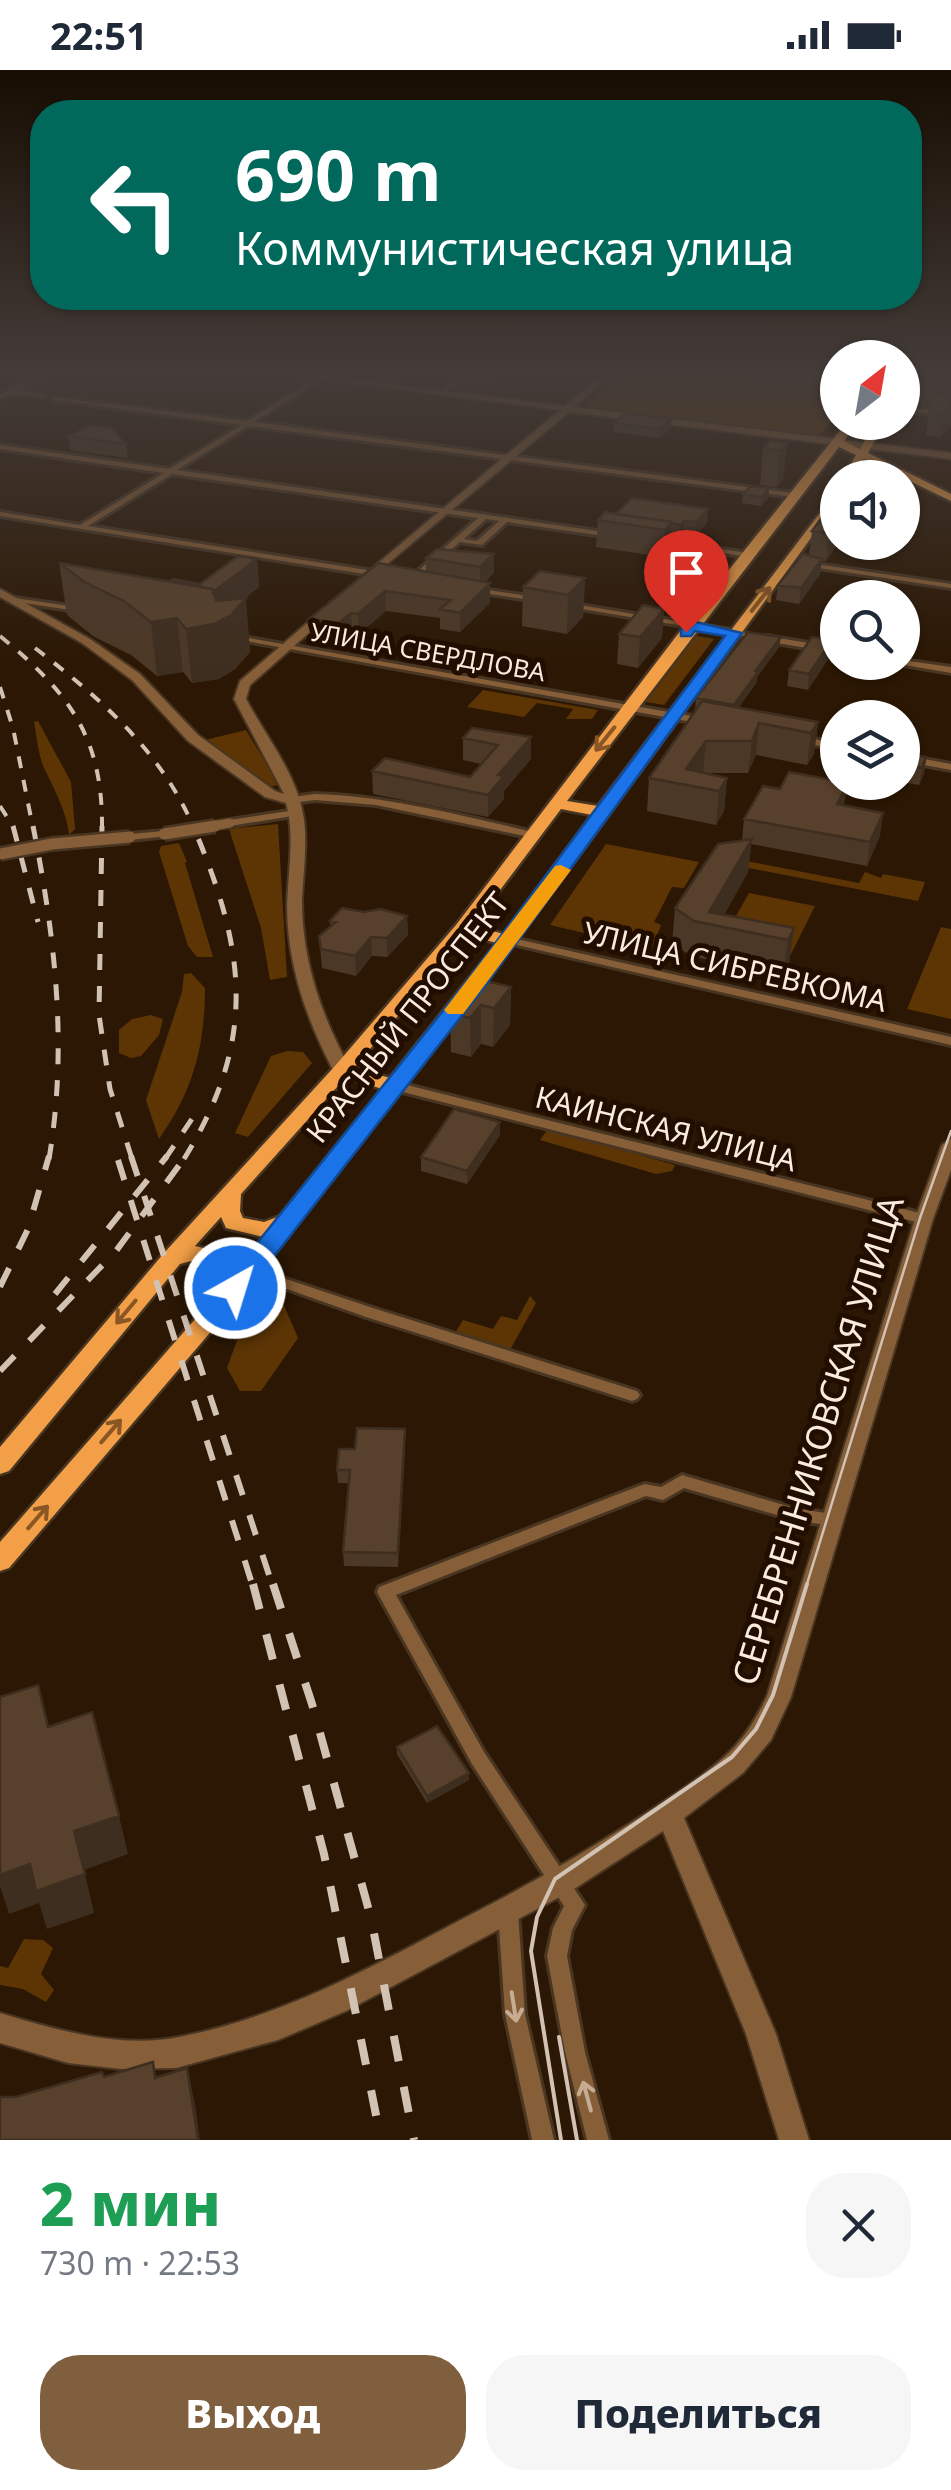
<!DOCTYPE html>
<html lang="ru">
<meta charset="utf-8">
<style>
:root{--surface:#fff;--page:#f6f6f7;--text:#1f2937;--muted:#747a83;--accent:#805f3f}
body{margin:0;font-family:"Noto Sans",sans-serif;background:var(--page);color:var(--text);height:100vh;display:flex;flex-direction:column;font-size:38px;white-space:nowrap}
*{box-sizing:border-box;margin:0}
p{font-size:32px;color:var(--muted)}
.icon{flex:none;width:55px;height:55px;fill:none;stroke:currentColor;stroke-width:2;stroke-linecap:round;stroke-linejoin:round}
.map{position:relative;height:2070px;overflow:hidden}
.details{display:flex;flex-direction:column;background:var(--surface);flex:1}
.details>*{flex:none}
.guide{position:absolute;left:30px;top:30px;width:892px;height:210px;border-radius:40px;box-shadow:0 2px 8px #0004;background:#00695c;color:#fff;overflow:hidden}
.needle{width:65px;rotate:31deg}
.tools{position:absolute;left:820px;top:270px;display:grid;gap:20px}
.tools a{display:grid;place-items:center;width:100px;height:100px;border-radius:50%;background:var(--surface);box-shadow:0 2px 8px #0004;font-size:50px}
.pin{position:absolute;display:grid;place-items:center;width:85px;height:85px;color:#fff;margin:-102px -42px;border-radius:50% 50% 50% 0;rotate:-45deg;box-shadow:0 0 10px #0007}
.pin .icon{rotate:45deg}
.me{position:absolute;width:110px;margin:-55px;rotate:39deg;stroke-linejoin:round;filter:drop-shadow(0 0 8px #0008)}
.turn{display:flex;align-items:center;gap:35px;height:210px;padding:0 40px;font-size:45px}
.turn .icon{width:130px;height:130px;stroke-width:2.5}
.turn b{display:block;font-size:70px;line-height:85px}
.round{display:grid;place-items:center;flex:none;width:105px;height:105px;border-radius:40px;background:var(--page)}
.head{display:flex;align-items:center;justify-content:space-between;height:170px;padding:0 40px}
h1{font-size:60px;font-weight:800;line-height:75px;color:#1e9e55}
.button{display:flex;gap:20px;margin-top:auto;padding:20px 40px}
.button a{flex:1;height:115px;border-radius:40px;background:var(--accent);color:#fff;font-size:40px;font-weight:800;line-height:115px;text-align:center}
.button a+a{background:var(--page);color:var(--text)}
.status{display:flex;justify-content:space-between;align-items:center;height:70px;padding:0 50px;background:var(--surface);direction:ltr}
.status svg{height:28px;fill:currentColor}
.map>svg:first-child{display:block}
.green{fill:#5d3505}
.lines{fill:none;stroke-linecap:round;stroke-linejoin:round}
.minor-casing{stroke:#483522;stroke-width:6}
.tertiary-casing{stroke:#483522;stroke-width:4}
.primary-casing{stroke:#483522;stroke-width:5}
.minor{fill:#865e37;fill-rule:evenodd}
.tertiary{fill:#865e37;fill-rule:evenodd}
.primary{fill:#f29f47;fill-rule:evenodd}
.tram-far1{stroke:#d2c2b4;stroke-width:2.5}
.tram{stroke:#d2c2b4;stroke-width:4}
.rail-far3{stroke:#d2c2b4;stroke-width:4;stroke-dasharray:12 12;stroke-linecap:butt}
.rail-far2{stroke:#d2c2b4;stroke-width:5;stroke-dasharray:16 16;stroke-linecap:butt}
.rail-far1{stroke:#d2c2b4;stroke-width:6;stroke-dasharray:21 21;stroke-linecap:butt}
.rail{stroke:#d2c2b4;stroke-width:8;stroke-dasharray:26 26;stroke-linecap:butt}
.minor-bridge-far1-casing{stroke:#483522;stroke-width:12;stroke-linecap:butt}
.minor-bridge-casing{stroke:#483522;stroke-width:16;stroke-linecap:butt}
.minor-bridge-far1{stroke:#865e37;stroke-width:9}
.minor-bridge{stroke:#865e37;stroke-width:11}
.wall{fill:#4c3826}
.shaded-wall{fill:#3e2e1f}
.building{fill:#58412c;stroke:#3e2e1f;stroke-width:2.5}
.oneway{stroke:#8a5624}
.oneway2{stroke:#c6ac93}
.route{fill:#1a73e8;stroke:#114b97;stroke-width:2.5}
.slow{fill:#f59e0b}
.labels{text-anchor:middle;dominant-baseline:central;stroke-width:10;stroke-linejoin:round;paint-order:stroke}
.far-street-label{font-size:25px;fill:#faebdf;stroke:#210e00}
.street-label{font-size:30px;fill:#faebdf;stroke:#210e00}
.near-street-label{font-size:35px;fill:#faebdf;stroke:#210e00}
</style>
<div class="status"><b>22:51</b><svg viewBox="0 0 49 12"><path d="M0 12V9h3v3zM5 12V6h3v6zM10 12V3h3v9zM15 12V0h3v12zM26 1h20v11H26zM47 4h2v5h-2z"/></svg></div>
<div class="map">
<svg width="951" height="2070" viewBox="0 0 951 2070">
<rect width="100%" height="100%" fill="#2b1703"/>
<!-- green -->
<path class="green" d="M620 304H837L815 329 837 332V346L819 366 583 336Z
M692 565 714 569 664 635 640 631Z
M483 620 598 640 592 649H566L573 639 537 633 524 647 467 637Z
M38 651 71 712 75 759 69 765C67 744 56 722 45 700 38 686 37 667 34 652Z
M246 660 279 715 269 717 205 670Z
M278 754 287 907 270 910 261 858 229 759Z
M179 773 187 792 185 793 213 887H197L188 876 159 782 161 776Z
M606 774 699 792 684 818 672 817 654 852 661 855 652 879 550 855Z
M726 787 859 813 865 802 881 808 883 804 925 812 918 831 723 793Z
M749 823 815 836 791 884 723 869Z
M941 857 951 859V949L907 939Z
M191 903 205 918C205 976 193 1021 159 1069L146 1030 182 922 184 904Z
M151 945 163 949 159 965 141 986 131 988 119 983V960L132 949Z
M287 981 303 982 312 993 248 1067 235 1063 271 986Z
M548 1059 675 1095 672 1101 656 1104 540 1070Z
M276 1217 298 1268 261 1321H240L227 1298 239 1265Z
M530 1226 536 1233 510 1280 455 1263 463 1250 493 1259 501 1246 517 1250Z
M24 1869 43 1870 53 1878 41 1904 54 1920 46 1932 23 1919 0 1915V1896L8 1898Z"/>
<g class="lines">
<defs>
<path id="minor" d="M39 304H47L15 321 43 324 45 327 10 324 0 328V324Z
M323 304H331L254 352 793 423 797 425 793 427 249 356 177 400 611 463 615 465 611 467 507 452 482 475 460 472 413 512 409 510 410 508 478 448 172 404 88 456 386 503V507H383L0 446V442L80 455 164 403 0 379V375L169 399 242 355 54 330 52 327 247 351ZM486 449 499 451 477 471 464 469Z
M463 307 489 309 486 311 466 310 442 324 437 323Z
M902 337 951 342V346L902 341Z
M653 469 748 483 752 485 748 487 656 473 652 471Z
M802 492 951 514V518L805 496 801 494Z
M474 518 536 527 540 529 536 531 477 522H474Z
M8 527 83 538 87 540 83 542 11 531H8Z
M567 533 743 562 747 564 743 566 570 537H567Z
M232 565 703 648 708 651 703 654 235 569 231 567Z
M767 566 838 578V583L764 571V567Z
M902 590 951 597V603L899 594 898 592H902Z
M801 667 838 673V679L798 672V668Z
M902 685 951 694V700L902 691Z
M315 724C390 726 461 746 534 762L539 765 534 768 376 735 315 730 292 733 287 730 292 727Z
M296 740 299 741V745L230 756 225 753 230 750Z
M164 761 168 762V766L130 770 125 767 130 764Z
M508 867 951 967V975L504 872 502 870 504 868Z
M395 1012 924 1144 931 1149 924 1154 391 1019 389 1016 391 1013Z
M256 1188 261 1190 280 1207 376 1239 637 1321 640 1325 637 1329 632 1331 366 1247 270 1213 249 1193 251 1190Z
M682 1405 794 1438 832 1444 838 1445 840 1450 838 1455 832 1456 794 1450 684 1418 663 1430 646 1426 396 1525 484 1682 585 1835 572 1860 567 1886 585 1982 609 2070H587L565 1982 547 1886 553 1858 564 1836 472 1694 377 1522 379 1517 639 1416 645 1414 661 1417Z
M508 1832 515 1835 518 1842 525 1944 554 2070H532L505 1944 498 1842 501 1835Z"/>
<path id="tertiary" d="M282 304H309L565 336 603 304H612L574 337 951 383V389L569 342 368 510 364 509V505L560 340Z
M912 304 951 308V314L909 309Z
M0 519 90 569 140 604 198 665 275 721 284 724 234 629 240 611 321 541H329V545L250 615 246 629C265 665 293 699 302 739 309 769 303 801 302 831 302 892 322 947 351 1000L348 1004 342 1005 333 1000C306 948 287 894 287 835 288 801 295 766 286 733L265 727 188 671 132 610 82 573 0 527Z
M951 1069V1100L933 1149 791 1627 771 1670 743 1703 684 1748 776 1964 809 2070H779L746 1964 663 1761 571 1821 346 1941 278 1970 176 1998 121 1999 68 1993 0 1973V1943C56 1960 121 1979 179 1967 286 1946 377 1894 472 1844 529 1815 583 1783 637 1749 666 1730 697 1711 723 1688 743 1671 756 1649 767 1626L915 1149 942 1075Z"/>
<path id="primary" d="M909 304H919L902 323V313Z
M847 352H858L844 371 860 379 875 352H885L868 383 951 424V431L864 389 854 408H843L856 385 839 377 567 731 598 736 838 419V431L484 915 243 1224 9 1498 0 1501V1472L224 1216 218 1196 191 1191 180 1194 9 1401 0 1404V1377L164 1183 335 996 456 855 681 560ZM561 739 592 745 504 864 473 856ZM466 865 497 873 390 1008 354 998ZM346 1007 382 1019 280 1146 264 1152 243 1148 240 1141 241 1124ZM221 1147 226 1158 263 1167 240 1196 233 1185 195 1176Z"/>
</defs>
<!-- minor casing -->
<use href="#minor" class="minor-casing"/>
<!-- tertiary casing -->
<use href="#tertiary" class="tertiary-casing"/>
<!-- primary casing -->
<use href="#primary" class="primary-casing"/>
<!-- minor -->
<use href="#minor" class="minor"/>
<!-- tertiary -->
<use href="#tertiary" class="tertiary"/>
<!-- primary -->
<use href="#primary" class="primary"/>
<!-- tram-far1 -->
<path class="tram-far1" d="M806 1517 920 1148 951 1061"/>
<!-- tram -->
<path class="tram" d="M559 1967 577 2070
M561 2070 531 1881 537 1847 555 1809 732 1687 756 1659 773 1625 807 1514"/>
<!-- rail-far3 -->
<path class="rail-far3" d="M0 566C68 622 103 666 102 758
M35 578C100 628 161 681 194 758
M0 617 13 658 33 758
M0 736 14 758"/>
<!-- rail-far2 -->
<path class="rail-far2" d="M13 756 38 852
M33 756C55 867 68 976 49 1089
M102 756 99 945 110 1019 132 1089
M165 1089 196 1043
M184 1089C258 969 246 880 193 756"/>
<!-- rail-far1 -->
<path class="rail-far1" d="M131 1086 273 1517
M118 1090 253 1517
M0 1217 28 1159 49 1086
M55 1224 167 1086
M0 1301 116 1181 186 1086"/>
<!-- rail -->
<path class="rail" d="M253 1514 324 1784 381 2070
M273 1514 312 1634 371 1848 414 2070"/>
<defs>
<path id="minor-bridge-far1" d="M200 758 230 753"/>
<path id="minor-bridge" d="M164 764 215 756
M0 784 52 774 130 767"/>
</defs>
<!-- minor-bridge-far1 casing -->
<use href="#minor-bridge-far1" class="minor-bridge-far1-casing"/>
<!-- minor-bridge casing -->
<use href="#minor-bridge" class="minor-bridge-casing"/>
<!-- minor-bridge-far1 -->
<use href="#minor-bridge-far1" class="minor-bridge-far1"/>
<!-- minor-bridge -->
<use href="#minor-bridge" class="minor-bridge"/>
</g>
<!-- wall -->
<path class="wall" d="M951 304V356L940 367 926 366 929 336 916 335 920 311Z
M838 310V329L829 328 830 320Z
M671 349 670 358 660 368 614 362V353Z
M68 366 126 374 128 388 70 380Z
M787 373 783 410 777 417 760 415 763 378Z
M769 418 768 428 761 436 742 433 743 424Z
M835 430 826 491H822L820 504 799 534 776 530 778 515 809 485 812 461Z
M708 439 707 453 695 467 683 465 680 469 671 468 670 479 663 487 596 477 598 450 616 444Z
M494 484V503L485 512 490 533 460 562 440 559V548L386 541 359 564 352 563 340 573 310 569 309 549 426 502V488Z
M257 489 259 517 245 528 250 582 235 599 219 609 192 613 183 602 157 606 131 585 93 566 67 545 59 493 170 511 200 514Z
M585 508 583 547 567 564 522 556 523 517Z
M664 539 662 568 638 598 617 594 619 564Z
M832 570 830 586 808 620 787 616 789 600Z
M779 577 757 607V612L738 638 818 652 814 684 807 695 756 685 748 703H704L727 708 724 741 716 755 647 741 649 708 697 639H695L696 628Z
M472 658 531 689 504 721V729L488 747 373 724 372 701 470 707 481 694 463 690V668Z
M902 683 926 687 924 704 919 715 902 712Z
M844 736 880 766 867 796 751 774 748 802 724 845 794 858 789 894 783 906 691 886 672 873 675 838 742 770 744 749Z
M364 842 407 846 408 865 387 887 372 886 356 906 322 898 319 866 331 857 330 851Z
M511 917 510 955 493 977 481 974 471 987 451 982 450 943Z
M500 1052V1065L467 1114 421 1101V1087Z
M405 1373 398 1497 344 1496 343 1482 349 1413H338L337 1400 355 1379Z
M397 1677 469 1710 427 1733 397 1684Z"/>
<!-- shaded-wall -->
<path class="shaded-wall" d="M951 336V356L940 367 944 343Z
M671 349 670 358 660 368V359Z
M787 373 783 410 777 417 780 381Z
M769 418 768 428 761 436 762 427Z
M708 439 707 453 695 467 696 452Z
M684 451 683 465 680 469 681 455Z
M838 451 839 472 826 491 829 463Z
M672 452 670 479 663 487 665 460Z
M494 484V503L480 516V497Z
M257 489 259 517 212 554 246 528 250 582 235 599 219 609 192 613 186 559 204 529Z
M822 489 820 504 799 534 801 518Z
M585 508 583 547 567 564 568 525Z
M490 513V533L460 562V543Z
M385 521 386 541 359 564 358 544Z
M664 539 662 568 638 598 640 567Z
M351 543 352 563 340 573 339 553Z
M177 548 183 602 157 606 151 552Z
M781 567 779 577 757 607V612L733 646 734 635 755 601Z
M832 570 830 586 808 620 809 604Z
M818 652 814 684 807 695 811 663Z
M759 653 756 685 748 703 752 671Z
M531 667V689L504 721V729L488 747V725L498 705Z
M706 671 703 703 686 699Z
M926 687 924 704 919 715 922 698Z
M727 708 724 741 716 755 719 721Z
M848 713 844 735 837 734Z
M883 743 880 766 867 796 870 772Z
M752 769 748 802 718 856 709 842Z
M407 846 408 865 387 887V868Z
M794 858 789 894 783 906 788 870Z
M371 867 372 886 356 906 355 886Z
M511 917 510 955 493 977 494 938Z
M481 935V974L471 987 470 948Z
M500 1052V1065L467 1114V1101Z
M405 1359V1373L398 1497V1483Z
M469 1703V1710L427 1733V1726Z
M119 1746 128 1784 84 1800 94 1843 47 1859 39 1833 9 1844 0 1816V1805L30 1794 74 1761Z
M187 1998 195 2034 200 2070H198Z"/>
<!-- building -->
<path class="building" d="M924 304H951V314L920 311Z
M838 310V320H830Z
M938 324 951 325V336L944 343 929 341 933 336 929 335Z
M626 343 671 349 660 359 614 353Z
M92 355 111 358 126 374 68 366Z
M770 371 787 373 780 381 763 378Z
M751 416 769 418 762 427 743 424Z
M632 428 708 439 696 452 684 451 681 455 671 453 672 452 616 444Z
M835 430H838V451L829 463 812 461Z
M605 442 672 452 665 460 598 450Z
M437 479 494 484 480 497 426 488Z
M803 484 822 489 801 518 778 515Z
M238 486 257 489 213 522V519L207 518 170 511 173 509 200 514Z
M59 493 207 518 213 519 216 531 246 528 231 545 214 554 186 559 177 548 151 552 124 531 86 513Z
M378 493 490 513 460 543 440 539 451 530 385 521 358 544 351 543 339 553 309 549Z
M540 501 585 508 568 525 523 517Z
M643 535 664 539 640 567 619 564Z
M748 562 781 567 755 601 758 602 734 635 696 628Z
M812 567 832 570 809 604 789 600Z
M702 631 818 652 811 663 759 653 752 671H706L686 699 727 708 719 721 649 708Z
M472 658 531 667 498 705 504 706 488 725 372 701 385 688 470 707 498 675 463 668Z
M902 683 926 687 922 698 902 694Z
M789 702 838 711V712L848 713 837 734 883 743 870 772 744 749 763 716 780 719Z
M752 769 709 842 794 858 788 870 694 851 675 838 718 774Z
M342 838 364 842 380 839 407 846 387 868 371 867 355 886 321 879 319 866 336 852 330 851Z
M478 909 511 917 494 938 481 935 470 948 450 943Z
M454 1039 500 1052 467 1101 421 1087Z
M357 1358 405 1359 398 1483 343 1482 350 1400H337L339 1379H355Z
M38 1615 48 1657 92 1642 119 1746 74 1761 85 1804 36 1821 30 1794 0 1805V1627Z
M437 1656 469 1703 427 1726 397 1677Z
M153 1992 155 2008 187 1998 198 2070H0V2027H16L102 2002 104 2007Z"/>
<!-- one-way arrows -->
<defs><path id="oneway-shaft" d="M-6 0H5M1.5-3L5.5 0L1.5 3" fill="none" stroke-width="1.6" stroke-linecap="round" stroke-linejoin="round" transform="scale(2.5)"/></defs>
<g class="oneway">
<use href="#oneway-shaft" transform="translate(761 529) rotate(-52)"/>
<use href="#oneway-shaft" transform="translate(605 669) rotate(129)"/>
<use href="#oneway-shaft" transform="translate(126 1242) rotate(130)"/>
<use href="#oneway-shaft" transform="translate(111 1361) rotate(-49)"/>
<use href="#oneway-shaft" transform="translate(38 1447) rotate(-49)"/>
</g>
<g class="oneway2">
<use href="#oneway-shaft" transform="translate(514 1937) rotate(81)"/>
<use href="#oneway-shaft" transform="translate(587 2026) rotate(-105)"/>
</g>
<!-- sky -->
<linearGradient id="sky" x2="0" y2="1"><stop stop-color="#180d02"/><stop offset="0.51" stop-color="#443c39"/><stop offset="1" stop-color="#443c39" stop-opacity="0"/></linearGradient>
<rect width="951" height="594" fill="url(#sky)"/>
<!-- route -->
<path class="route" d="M692 551 742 563 485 916 244 1225H226L222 1218 226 1212 470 907 725 566 695 561 691 566H681V559Z"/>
<!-- slow -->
<path class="slow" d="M561 795 571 800 463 944H448L444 940 448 935 555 796Z"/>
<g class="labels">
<!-- far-street labels -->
<g class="far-street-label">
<text transform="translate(428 581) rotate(10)">УЛИЦА СВЕРДЛОВА</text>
</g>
<!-- street labels -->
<g class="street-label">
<text transform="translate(735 896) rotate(13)">УЛИЦА СИБРЕВКОМА</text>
<text transform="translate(407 947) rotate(-52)">КРАСНЫЙ ПРОСПЕКТ</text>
<text transform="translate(666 1058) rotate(14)">КАИНСКАЯ УЛИЦА</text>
</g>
<!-- near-street labels -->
<g class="near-street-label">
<text transform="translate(817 1370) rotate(-73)">СЕРЕБРЕННИКОВСКАЯ УЛИЦА</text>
</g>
</g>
</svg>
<div class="tools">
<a><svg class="needle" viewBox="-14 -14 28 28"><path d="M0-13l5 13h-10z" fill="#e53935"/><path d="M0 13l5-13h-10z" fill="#747a83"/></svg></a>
<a><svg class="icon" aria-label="sound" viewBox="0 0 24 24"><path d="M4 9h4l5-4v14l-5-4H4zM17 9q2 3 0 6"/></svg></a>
<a><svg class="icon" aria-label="search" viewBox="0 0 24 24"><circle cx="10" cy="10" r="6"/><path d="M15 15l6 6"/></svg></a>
<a><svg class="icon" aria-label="layers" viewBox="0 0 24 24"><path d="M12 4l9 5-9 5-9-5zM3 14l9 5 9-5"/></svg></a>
</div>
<div class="pin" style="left:686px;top:562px;background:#d93025"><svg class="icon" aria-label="arrive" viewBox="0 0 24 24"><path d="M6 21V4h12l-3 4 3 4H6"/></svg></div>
<svg class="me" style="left:235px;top:1218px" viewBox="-20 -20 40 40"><circle r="17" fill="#1a73e8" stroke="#fff" stroke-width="3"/><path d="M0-11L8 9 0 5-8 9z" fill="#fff"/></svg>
<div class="guide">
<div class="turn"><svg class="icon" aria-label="left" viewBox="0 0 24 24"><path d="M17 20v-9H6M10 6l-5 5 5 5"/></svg><div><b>690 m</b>Коммунистическая улица</div></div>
</div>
</div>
<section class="details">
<div class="head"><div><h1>2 мин</h1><p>730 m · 22:53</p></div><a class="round"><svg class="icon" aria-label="close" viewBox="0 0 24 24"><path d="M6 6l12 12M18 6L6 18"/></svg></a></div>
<div class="button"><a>Выход</a><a>Поделиться</a></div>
</section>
